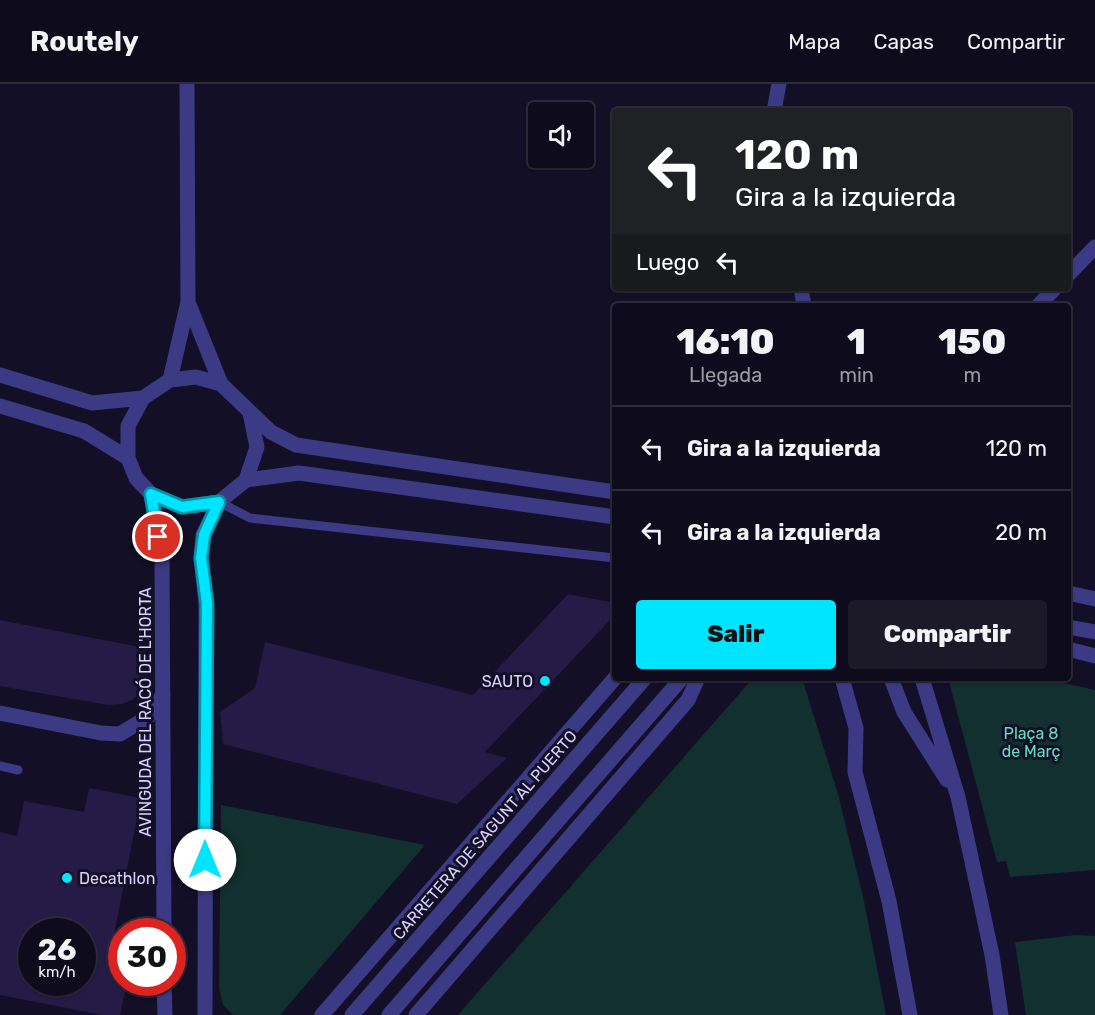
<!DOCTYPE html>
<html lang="es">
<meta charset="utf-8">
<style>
:root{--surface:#0e0b1c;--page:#1c1929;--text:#f1f3f6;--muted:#9b9ba3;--line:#2e2b3b;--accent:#00e5ff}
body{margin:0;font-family:Rubik,sans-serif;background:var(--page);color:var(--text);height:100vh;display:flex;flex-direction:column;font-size:22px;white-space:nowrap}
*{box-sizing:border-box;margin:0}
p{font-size:20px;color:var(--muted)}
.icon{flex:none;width:33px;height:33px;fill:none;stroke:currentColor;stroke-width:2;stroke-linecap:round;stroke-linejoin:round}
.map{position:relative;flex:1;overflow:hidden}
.sheet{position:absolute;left:612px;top:219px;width:459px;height:378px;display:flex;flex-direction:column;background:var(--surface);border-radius:6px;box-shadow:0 2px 4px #0004,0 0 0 2px var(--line)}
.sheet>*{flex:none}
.top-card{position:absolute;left:612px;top:24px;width:459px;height:183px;border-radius:6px;box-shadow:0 2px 4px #0004,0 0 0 2px var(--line);background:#202124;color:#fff;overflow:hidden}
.controls{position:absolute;left:528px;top:18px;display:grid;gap:12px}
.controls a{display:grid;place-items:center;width:66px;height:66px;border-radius:6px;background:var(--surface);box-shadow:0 2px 4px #0004,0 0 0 2px var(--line);font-size:30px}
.speed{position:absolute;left:18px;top:834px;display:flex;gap:12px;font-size:30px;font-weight:700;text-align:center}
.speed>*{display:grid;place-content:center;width:78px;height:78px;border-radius:50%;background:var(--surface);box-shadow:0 2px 4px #0004,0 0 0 2px var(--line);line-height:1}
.speed small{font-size:15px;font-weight:400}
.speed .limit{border:9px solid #d22;background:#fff;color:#111}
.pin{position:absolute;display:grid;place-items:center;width:51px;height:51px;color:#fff;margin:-26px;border:3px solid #fff;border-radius:50%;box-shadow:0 2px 6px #0007}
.me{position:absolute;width:66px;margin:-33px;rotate:0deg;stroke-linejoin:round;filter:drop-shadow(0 0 4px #0008)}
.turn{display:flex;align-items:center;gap:21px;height:126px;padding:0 24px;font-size:27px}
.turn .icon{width:78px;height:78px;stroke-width:2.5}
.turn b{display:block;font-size:42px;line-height:51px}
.then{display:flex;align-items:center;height:57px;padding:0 24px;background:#0003;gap:12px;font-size:22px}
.eta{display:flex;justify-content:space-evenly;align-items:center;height:102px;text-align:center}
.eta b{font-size:36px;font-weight:800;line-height:42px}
.primary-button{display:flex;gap:12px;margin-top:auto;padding:12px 24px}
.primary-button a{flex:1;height:69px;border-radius:6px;background:var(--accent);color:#111;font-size:24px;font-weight:800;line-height:69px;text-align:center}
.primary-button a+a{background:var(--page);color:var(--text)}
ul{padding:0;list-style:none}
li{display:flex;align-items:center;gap:18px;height:84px;padding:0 24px;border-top:2px solid var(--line)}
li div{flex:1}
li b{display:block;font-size:22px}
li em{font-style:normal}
header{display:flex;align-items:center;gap:36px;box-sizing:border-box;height:84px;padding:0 30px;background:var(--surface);border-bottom:2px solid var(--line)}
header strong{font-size:28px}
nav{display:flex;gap:33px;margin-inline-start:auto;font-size:21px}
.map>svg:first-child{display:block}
.green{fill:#12302f}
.building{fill:#241b47;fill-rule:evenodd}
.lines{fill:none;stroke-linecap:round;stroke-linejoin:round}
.service{stroke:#3d3a85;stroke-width:9}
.minor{stroke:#3d3a85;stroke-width:15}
.tertiary{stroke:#3d3a85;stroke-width:15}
.route-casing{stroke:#0095a6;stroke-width:15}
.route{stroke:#00e5ff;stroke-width:10}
.poi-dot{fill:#00e5ff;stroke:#130f26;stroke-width:2}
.labels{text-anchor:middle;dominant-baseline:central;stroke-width:6;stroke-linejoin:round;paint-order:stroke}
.poi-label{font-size:16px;fill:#d9d4ff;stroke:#130f26;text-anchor:end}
.street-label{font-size:16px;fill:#d9d4ff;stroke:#130f26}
.park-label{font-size:16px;fill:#5fe0c0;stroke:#130f26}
</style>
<header>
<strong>Routely</strong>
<nav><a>Mapa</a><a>Capas</a><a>Compartir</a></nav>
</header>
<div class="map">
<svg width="1095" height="931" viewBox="0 0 1095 931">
<rect width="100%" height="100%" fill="#130f26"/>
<!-- green -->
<path class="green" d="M753 594H802L838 710 864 817 886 931H458Z
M948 594H1041L1095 606V786L1010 793 1006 777 997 778Z
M221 721 425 761 280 931H233L223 921 219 905Z
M1076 851 1095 852V931H1026L1015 858Z"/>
<!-- building -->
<path class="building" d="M568 510 610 518 614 532 485 668 507 674 457 720 223 660 220 628 255 604 265 558 473 611Z
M0 536 145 564 147 599 144 606 132 616 122 620 108 621 0 602Z
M89 704 141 714 112 861 122 862V898H127L120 931H102L0 911V748L17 752 24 717 84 728ZM32 848H82V898H32Z"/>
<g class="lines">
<!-- service -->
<path class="service" d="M219 418 250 434 615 474
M0 682 18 686"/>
<!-- minor -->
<path class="minor" d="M774 27 779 0
M801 204 804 222
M188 218 221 300
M170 296 188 218 187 0
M151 410 162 474 164 848
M1068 565 1095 572
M842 594 856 644 855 688 889 817 910 931
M891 594 904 628 947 696
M922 594 958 713 992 871 1001 931
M0 629 101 649 120 650 148 633 163 610
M164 898 165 931
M205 931 206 520 201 474 203 451 219 418
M322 931 615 594
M416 931 688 616 698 594"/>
<!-- tertiary -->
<path class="tertiary" d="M1068 191 1095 163
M1038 222 1055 204
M0 291 92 319 143 314
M0 322 84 347 128 374
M250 329 257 363 246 396 219 418 182 423 151 410 136 394 128 374V342L143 314 170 296 196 293 221 300 271 348 296 361 615 408
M246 396 299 389 615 433
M1068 509 1095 515
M1068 543 1095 548
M352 931 645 594
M389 931 682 594"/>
</g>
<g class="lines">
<defs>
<path id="route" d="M158 453 151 410 182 423 219 418 204 451 201 474 207 520 205 776"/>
</defs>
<!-- route casing -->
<use href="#route" class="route-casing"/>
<!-- route -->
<use href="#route" class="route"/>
</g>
<!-- markers -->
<g class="poi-dot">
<circle cx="545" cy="597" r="6"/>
<circle cx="67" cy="794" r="6"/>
</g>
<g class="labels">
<!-- poi labels -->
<g class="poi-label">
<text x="533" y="597">SAUTO</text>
<text x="79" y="794" text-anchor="start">Decathlon</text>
</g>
<!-- street labels -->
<g class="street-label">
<text transform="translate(145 628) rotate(-90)">AVINGUDA DEL RACÓ DE L'HORTA</text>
<text transform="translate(485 751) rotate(-49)">CARRETERA DE SAGUNT AL PUERTO</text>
</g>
<!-- park labels -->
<g class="park-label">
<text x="1031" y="649">Plaça 8<tspan x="1031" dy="18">de Març</tspan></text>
</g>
</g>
</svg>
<div class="controls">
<a><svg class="icon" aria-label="sound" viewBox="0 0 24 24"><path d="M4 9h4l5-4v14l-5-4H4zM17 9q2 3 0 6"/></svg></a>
</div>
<div class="speed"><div>26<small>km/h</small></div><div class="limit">30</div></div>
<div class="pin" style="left:158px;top:453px;background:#d93025"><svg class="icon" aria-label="arrive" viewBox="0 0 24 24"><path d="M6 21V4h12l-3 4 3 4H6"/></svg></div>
<svg class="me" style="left:205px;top:776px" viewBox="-20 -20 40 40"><circle r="19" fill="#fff"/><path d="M0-13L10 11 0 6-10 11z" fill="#00e5ff"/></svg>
<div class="top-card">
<div class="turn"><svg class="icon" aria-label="left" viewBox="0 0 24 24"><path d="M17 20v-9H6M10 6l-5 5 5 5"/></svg><div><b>120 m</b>Gira a la izquierda</div></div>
<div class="then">Luego<svg class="icon" aria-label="left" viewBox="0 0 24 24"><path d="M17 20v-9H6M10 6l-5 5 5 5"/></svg></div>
</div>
<section class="sheet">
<div class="eta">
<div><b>16:10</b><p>Llegada</p></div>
<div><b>1</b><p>min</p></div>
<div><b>150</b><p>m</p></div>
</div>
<ul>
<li><svg class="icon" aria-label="left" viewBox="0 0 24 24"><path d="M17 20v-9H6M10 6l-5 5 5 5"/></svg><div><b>Gira a la izquierda</b></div><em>120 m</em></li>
<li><svg class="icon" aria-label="left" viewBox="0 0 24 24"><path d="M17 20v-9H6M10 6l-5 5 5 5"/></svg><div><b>Gira a la izquierda</b></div><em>20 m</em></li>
</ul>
<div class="primary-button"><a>Salir</a><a>Compartir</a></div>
</section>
</div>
